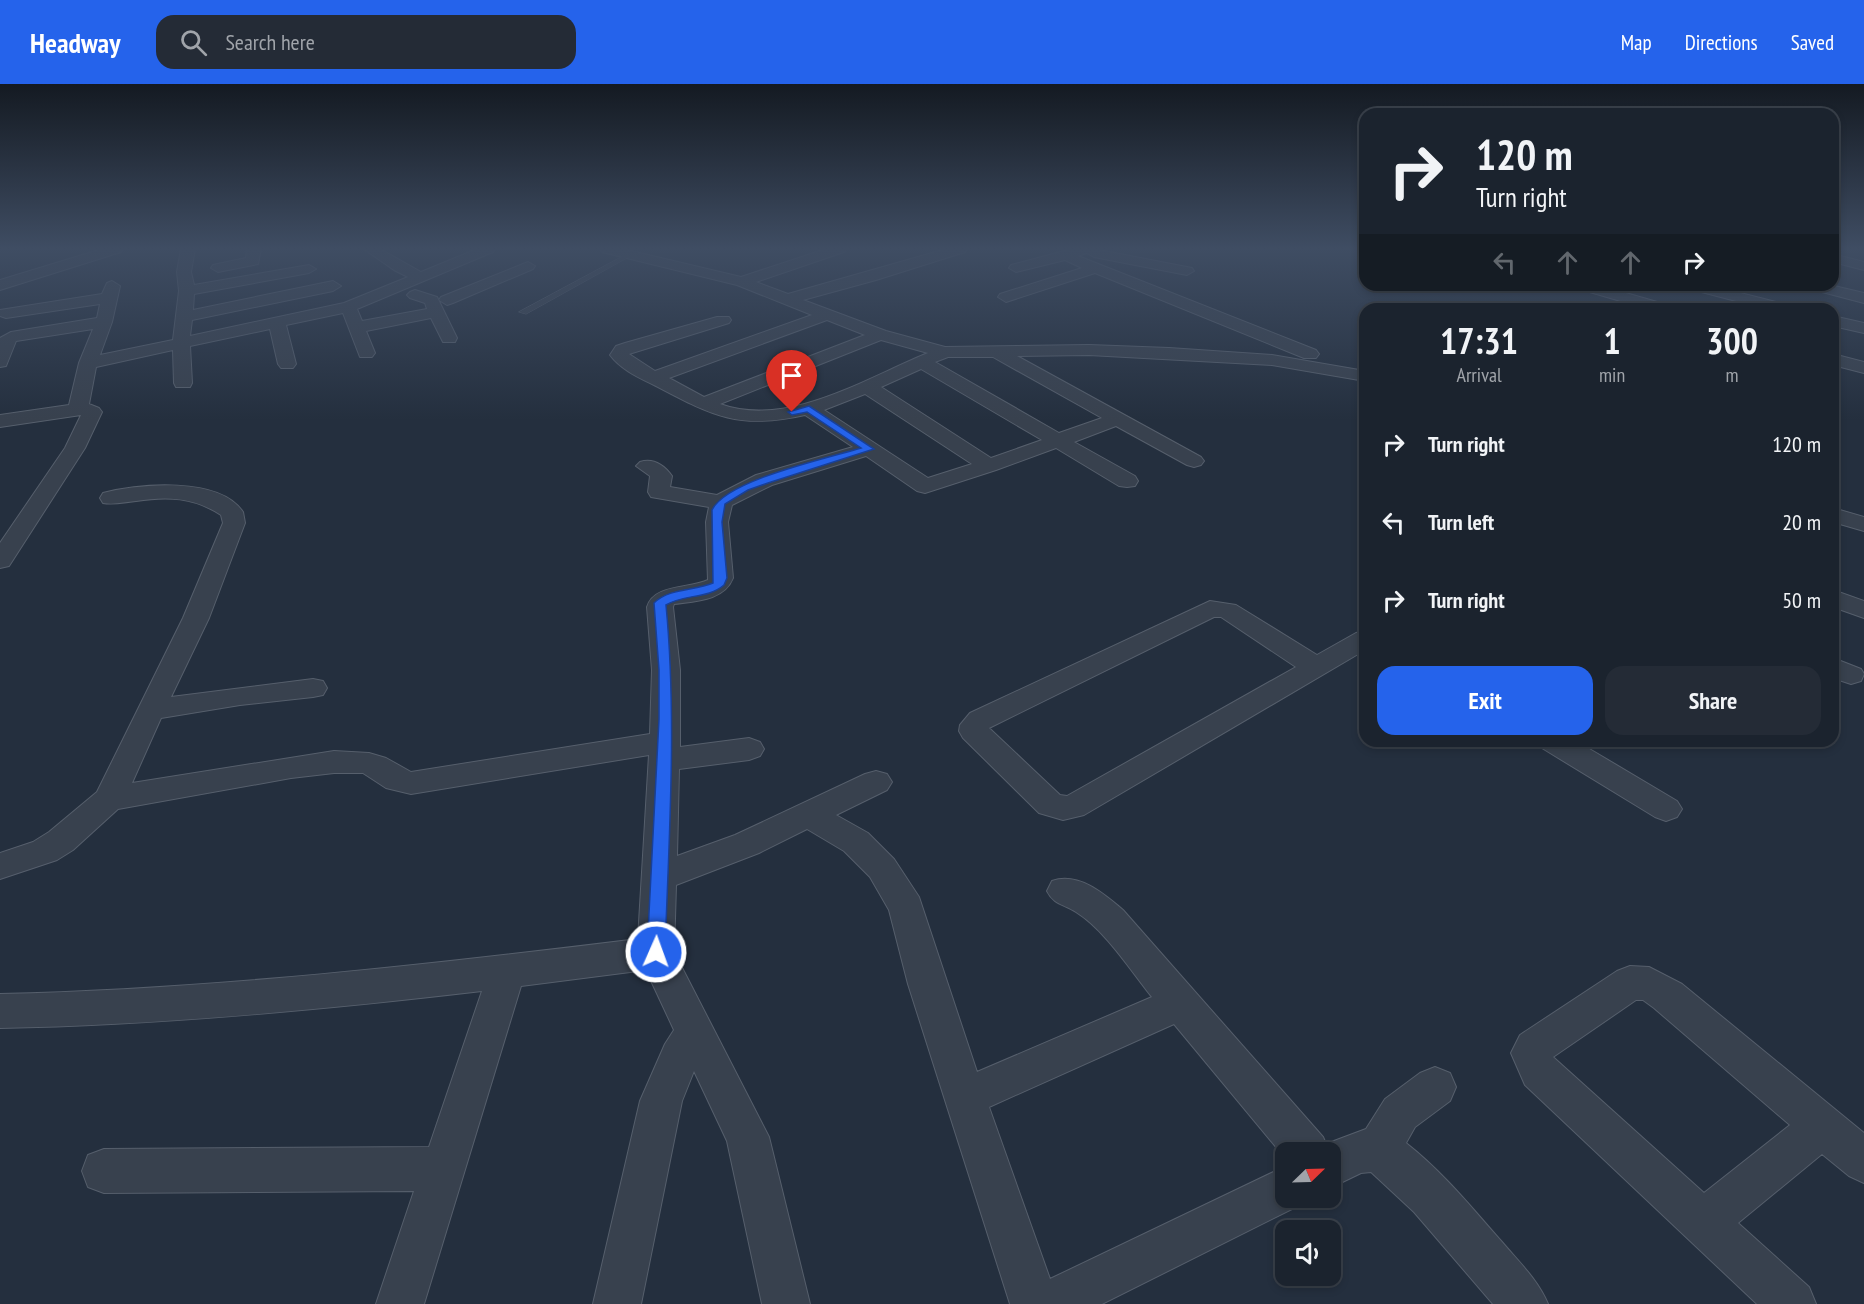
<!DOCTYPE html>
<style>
:root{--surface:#1b232e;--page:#242b36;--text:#f1f3f6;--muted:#a0a4aa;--line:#39404a;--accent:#2563eb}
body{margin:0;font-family:"PT Sans Narrow",sans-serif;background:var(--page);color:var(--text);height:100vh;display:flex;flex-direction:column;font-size:22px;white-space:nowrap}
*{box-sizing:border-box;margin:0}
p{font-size:20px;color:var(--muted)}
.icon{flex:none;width:33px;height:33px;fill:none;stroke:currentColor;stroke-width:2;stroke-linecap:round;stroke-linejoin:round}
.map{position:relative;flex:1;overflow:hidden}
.panel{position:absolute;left:1359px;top:219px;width:480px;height:444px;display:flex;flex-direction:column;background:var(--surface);border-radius:18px;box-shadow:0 3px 9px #0003,0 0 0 2px var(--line)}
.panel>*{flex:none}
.guide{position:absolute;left:1359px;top:24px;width:480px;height:183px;border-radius:18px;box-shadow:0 3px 9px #0003,0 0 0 2px var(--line);background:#1b232e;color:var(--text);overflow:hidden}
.needle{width:39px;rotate:67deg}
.fabs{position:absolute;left:1275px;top:1058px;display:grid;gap:12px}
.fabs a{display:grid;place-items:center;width:66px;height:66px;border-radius:12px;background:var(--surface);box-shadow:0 3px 9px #0003,0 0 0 2px var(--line);font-size:30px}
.pin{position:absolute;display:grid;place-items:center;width:51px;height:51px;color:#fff;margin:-62px -26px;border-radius:50% 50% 50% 0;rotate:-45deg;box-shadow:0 0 6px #0007}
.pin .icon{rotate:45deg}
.me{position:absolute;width:66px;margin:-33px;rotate:2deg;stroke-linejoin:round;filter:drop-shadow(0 0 4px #0008)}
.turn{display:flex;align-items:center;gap:21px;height:126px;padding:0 18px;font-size:27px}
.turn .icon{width:78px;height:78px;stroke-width:2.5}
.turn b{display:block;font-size:42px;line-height:51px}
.lanes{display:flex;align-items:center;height:57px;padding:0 18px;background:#0003;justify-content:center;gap:30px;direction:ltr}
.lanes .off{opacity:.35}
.eta{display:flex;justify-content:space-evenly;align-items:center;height:102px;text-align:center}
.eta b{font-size:36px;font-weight:700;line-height:42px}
.primary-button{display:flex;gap:12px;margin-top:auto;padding:12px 18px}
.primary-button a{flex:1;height:69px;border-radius:18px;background:var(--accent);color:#fff;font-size:24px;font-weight:700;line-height:69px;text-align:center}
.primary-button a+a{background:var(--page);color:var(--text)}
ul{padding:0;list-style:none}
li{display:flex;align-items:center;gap:18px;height:78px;padding:0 18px}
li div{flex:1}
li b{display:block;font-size:22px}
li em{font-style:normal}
header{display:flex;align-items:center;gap:36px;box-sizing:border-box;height:84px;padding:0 30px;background:var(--accent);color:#fff}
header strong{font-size:28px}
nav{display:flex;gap:33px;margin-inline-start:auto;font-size:21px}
.search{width:420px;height:54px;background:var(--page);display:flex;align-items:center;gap:15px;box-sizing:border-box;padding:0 21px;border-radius:18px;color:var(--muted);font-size:22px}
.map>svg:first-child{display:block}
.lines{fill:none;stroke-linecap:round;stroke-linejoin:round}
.lane-casing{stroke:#565f6c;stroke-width:1}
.street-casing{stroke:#565f6c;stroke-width:2}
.lane{fill:#38414e;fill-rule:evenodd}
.street{fill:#38414e;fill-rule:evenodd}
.route{fill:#2563eb;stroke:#184099;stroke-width:1.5}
</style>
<header>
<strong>Headway</strong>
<div class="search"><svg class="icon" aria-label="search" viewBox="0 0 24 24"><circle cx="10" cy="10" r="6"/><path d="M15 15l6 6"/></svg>Search here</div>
<nav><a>Map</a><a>Directions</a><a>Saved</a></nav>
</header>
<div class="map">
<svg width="1864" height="1220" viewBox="0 0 1864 1220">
<rect width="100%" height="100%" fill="#242f3e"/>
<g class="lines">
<defs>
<path id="lane" d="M629 169 634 170 526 230 519 228Z"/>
<path id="street" d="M102 165H123L121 168 0 206V196Z
M181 165H195L191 188 194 201 309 181 316 185 309 189 194 210 193 226 333 197 341 202 333 207 192 236 190 252 344 219 408 193 394 186 364 165H380L421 188 477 165H495L493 168 357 225 362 237 427 225 425 219 410 214 407 211 410 208 415 206 437 213 457 254 455 258H443L431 234 366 247 375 269 372 273H360L343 229 286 241 296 280 293 284H281L278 280 270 245 190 262 192 299 190 303H176L174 299 173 266 96 283 89 320 99 324 102 328 85 364 9 482 0 484V459L65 364 81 331 0 343V331L69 321 79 279 93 245 16 257 6 282 0 283V254L11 248 97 234 100 220 6 234 0 232V226L102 210 107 199 112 197 120 202 112 238 100 271 173 256 179 207 177 188Z
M247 165H261L258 180 218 188 211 184 213 181 246 174Z
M600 165H623L741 193 826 165H846L844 168 756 198 788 210 946 165H967L965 168 876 196 803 216 886 247 945 263 1089 261 1169 264 1272 271 1365 287V297L1272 281 1089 271 1017 272 1201 373 1204 377 1201 381 1194 383 1187 381 1116 342 1074 358 1135 392 1138 397 1135 402 1127 403 1119 402 1056 364 996 386 925 409 917 407 866 372 772 401 732 421 728 438 733 494C724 517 695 517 674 520L673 523 680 586V663L749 654 760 658 764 665 760 672 749 676 679 685 677 772 735 751 865 690 876 687 887 690 892 698 887 706 836 731 868 749 894 775 919 813 977 988 1152 913C1131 887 1105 846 1076 828 1064 820 1054 821 1047 807L1052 797C1078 788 1103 809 1123 826L1323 1053 1326 1060 1366 1045 1385 1015 1420 989 1435 983 1450 989 1456 1003 1450 1017 1415 1043 1406 1059C1442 1087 1472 1124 1502 1158 1519 1178 1538 1196 1548 1220H1493L1414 1128 1371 1088 1361 1089 1330 1104V1068H1286V1075L1174 940 989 1023 1050 1195 1286 1082V1113H1305L1302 1120 1102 1220H1010L908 900 889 826 870 793 844 767 807 745 759 769 676 801 674 868 769 1053 810 1220H762L727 1057 694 987 682 1017 641 1220H593L640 1017 665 960 674 946 646 886 521 902 424 1220H376L414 1107 104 1109 88 1103 82 1087 88 1071 104 1065 429 1063 482 907C321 926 161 941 0 944V910C214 905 426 881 638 855L649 671 411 710 386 704 363 689H334L291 694 118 725 73 766 57 776 0 795V769L33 758 49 748 97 708 183 534 223 439 221 431C194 413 167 412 136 417 125 418 114 421 103 419L100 414 103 409C139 400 219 392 243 428L245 439 209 534 171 613 313 595 323 597 327 604 323 611 313 613 240 621 161 634 132 699 334 667 369 669 386 674 411 688 650 650 652 586 647 523C654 500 688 505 708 496L706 438 709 423 651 413 648 408 650 392 636 382 640 378C653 374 664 381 672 392L670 403 717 411 756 391 853 363 805 331C739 346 713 332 656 302 640 294 621 286 610 271L616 262 625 259 717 233H729L731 236 729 239 629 270 655 287 812 231 737 201 602 168ZM827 236 865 251 704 313 669 294ZM881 256 928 269C868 293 788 345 720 320ZM948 273H993L1102 334 1059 349 935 278ZM921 285 1042 356 991 374 881 303ZM865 310 972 380 928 394 824 326Z
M1072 165H1094L1192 184 1194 187 1187 191 1094 173 1087 169 1078 172 1316 266 1319 270 1316 274H1304L1095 189 1006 218 998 213 1000 210 1082 184 1065 176 1016 188 1009 184 1011 181Z
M1833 170 1864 178V186L1833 178Z
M528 178 535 182 533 185 453 219 447 221 439 216 441 213Z
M1573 201H1598L1671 222 1673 225H1648L1576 204Z
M1683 201H1709L1792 222 1794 225H1767L1686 204Z
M1804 201H1830L1864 209V219L1807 204Z
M1833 232 1864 239V249L1833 242Z
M1833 270 1864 278V289L1833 281Z
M1833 424 1864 433V447L1833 438Z
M1833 506 1864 517V534L1833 523Z
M1210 517 1236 521 1317 571 1356 549 1365 547V566L1084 731 1063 736 1039 729 963 654 959 647 960 641 970 629ZM1214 533H1221L1296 583 1067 712 1060 711 989 644Z
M1833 574 1861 585 1864 590 1861 597 1851 600 1833 594Z
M1538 657H1576L1677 717 1682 725 1677 733 1666 737 1655 733 1542 664Z
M1630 882 1649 883 1682 900 1864 1049V1099L1849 1092 1822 1070 1738 1139 1809 1203 1816 1220H1757L1525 1001 1511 969 1520 951 1617 887ZM1636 916H1643L1654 924 1790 1041 1704 1109 1553 973Z"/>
</defs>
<!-- lane casing -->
<use href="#lane" class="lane-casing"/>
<!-- street casing -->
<use href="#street" class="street-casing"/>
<!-- lane -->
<use href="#lane" class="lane"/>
<!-- street -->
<use href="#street" class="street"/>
</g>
<!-- sky -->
<linearGradient id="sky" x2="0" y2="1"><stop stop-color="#141a22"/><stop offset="0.49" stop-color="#3f4d63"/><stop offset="1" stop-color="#3f4d63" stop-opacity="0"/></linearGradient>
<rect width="1864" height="336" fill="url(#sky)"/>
<!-- route -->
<path class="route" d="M809 322 874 365 768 399 748 406 725 420 722 438 727 494 724 501C708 515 684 510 666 521 677 636 669 752 665 868L662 874 656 876 650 874 647 868 659 635V586L654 519C669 504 694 507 713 499L712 426C726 396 828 374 861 364L807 328 792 331 788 328Z"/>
</svg>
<div class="fabs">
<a><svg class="needle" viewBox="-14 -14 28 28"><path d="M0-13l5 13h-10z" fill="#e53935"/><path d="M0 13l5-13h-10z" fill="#a0a4aa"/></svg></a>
<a><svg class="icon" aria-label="sound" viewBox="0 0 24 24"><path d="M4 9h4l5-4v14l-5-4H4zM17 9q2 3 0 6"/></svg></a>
</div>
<div class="pin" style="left:792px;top:328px;background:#d93025"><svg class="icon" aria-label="arrive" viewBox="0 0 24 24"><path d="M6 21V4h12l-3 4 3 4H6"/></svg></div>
<svg class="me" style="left:656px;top:868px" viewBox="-20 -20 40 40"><circle r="17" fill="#2563eb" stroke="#fff" stroke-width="3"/><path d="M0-11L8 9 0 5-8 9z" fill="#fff"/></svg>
<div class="guide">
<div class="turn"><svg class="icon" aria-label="right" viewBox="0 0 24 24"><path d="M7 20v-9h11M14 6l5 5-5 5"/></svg><div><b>120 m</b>Turn right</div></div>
<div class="lanes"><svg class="icon off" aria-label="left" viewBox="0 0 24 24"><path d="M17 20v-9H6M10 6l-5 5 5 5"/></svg><svg class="icon off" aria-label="ahead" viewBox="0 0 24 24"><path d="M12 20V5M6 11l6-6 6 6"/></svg><svg class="icon off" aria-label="ahead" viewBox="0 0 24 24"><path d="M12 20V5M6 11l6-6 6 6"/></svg><svg class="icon" aria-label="right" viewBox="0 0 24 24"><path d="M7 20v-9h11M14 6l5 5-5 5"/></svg></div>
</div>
<section class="panel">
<div class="eta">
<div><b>17:31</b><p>Arrival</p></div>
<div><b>1</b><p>min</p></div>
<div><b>300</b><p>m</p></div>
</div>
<ul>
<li><svg class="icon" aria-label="right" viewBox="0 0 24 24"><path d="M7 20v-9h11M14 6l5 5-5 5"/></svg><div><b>Turn right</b></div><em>120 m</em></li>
<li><svg class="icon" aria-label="left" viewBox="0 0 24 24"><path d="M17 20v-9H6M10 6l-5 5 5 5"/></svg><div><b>Turn left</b></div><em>20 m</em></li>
<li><svg class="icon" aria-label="right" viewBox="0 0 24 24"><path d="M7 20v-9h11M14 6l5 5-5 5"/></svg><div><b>Turn right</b></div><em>50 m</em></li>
</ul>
<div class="primary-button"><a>Exit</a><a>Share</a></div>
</section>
</div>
